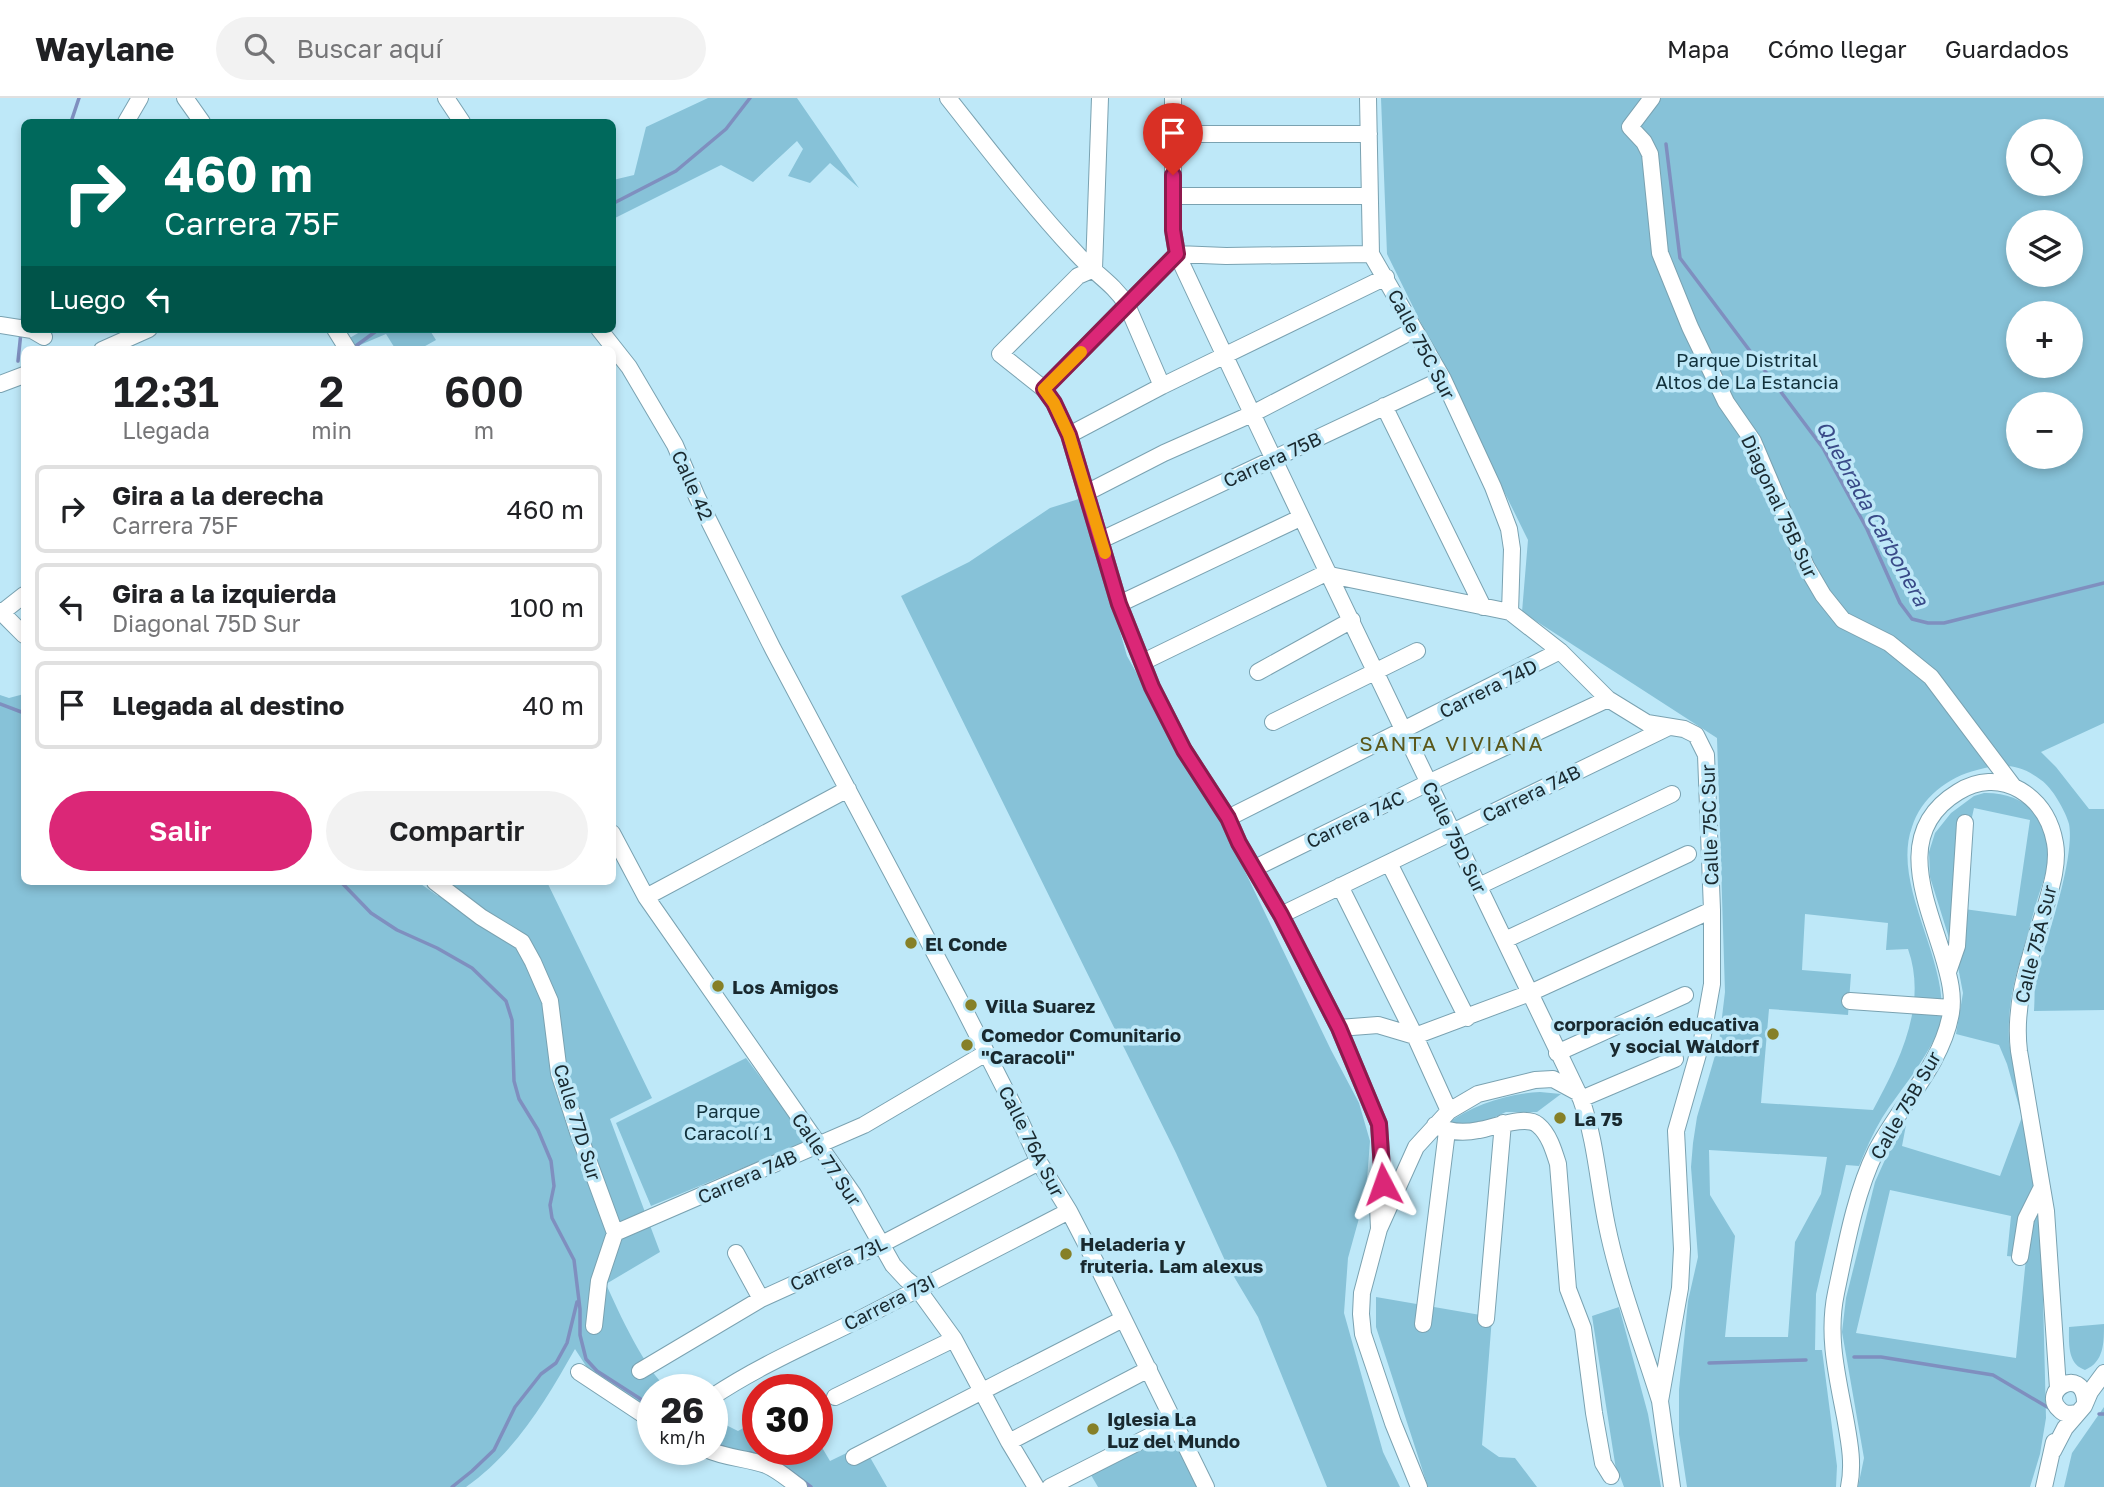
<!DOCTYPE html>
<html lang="es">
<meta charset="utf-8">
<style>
:root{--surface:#fff;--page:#f2f2f2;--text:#202124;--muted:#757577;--line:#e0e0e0;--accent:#db2777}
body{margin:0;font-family:"Golos Text",sans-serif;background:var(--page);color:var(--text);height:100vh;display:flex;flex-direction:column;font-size:26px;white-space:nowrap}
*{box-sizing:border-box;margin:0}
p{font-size:23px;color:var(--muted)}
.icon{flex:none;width:38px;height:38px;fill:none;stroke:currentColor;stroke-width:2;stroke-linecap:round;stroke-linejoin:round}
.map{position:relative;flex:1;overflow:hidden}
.drawer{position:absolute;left:21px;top:248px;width:595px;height:539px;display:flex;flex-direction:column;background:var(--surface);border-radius:10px;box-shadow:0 4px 10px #0003}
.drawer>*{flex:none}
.hud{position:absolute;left:21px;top:21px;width:595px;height:214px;border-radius:10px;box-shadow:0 4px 10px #0003;background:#00695c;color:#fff;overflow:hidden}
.buttons{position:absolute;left:2006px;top:21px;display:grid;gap:14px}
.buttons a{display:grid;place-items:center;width:77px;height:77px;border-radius:50%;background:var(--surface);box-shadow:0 4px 10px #0003;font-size:35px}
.speed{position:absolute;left:637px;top:1276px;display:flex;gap:14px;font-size:35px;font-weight:700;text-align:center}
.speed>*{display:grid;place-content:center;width:91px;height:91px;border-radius:50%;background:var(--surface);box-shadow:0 4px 10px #0003;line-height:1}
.speed small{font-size:18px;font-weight:400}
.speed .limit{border:10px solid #d22;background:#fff;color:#111}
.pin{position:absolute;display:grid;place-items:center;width:60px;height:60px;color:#fff;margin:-72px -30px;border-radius:50% 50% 50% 0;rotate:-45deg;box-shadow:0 0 7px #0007}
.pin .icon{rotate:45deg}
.me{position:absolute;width:77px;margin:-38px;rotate:356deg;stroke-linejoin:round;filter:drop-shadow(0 0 5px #0008)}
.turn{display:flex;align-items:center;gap:24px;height:147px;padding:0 28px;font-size:32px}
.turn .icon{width:91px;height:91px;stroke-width:2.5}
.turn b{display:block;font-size:49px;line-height:60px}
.then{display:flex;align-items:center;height:66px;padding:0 28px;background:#0003;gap:14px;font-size:26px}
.eta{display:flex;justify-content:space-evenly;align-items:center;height:119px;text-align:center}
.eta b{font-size:42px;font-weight:600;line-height:49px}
.primary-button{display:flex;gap:14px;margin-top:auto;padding:14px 28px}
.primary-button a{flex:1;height:80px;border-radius:42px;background:var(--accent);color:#fff;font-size:28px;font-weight:600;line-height:80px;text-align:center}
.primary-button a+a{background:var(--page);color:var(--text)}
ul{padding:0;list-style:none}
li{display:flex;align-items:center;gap:21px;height:88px;margin:0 14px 10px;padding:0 14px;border:4px solid var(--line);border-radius:10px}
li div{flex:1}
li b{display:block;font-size:26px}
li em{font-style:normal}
header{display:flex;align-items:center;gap:42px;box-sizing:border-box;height:98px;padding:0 35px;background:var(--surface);border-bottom:2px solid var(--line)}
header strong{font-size:33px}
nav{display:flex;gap:38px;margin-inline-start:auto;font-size:24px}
.search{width:490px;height:63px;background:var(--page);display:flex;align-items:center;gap:18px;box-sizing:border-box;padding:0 24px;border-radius:38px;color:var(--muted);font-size:26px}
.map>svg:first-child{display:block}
.green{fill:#87c2d8;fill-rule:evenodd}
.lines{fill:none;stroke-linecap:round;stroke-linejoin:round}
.stream{stroke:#7f8fbf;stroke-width:3.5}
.minor-casing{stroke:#7aa2b1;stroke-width:18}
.minor{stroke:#fff;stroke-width:16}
.route-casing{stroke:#8e194d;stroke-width:18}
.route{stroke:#db2777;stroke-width:12}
.slow{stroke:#f59e0b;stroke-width:12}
.poi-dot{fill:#868028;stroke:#bee8f8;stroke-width:2.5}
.labels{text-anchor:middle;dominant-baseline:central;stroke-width:7;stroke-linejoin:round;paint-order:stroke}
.street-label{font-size:19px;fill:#19292f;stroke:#bee8f8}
.park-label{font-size:19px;fill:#11313c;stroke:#bee8f8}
.poi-label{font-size:19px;font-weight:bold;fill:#19292f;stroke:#bee8f8;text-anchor:start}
.water-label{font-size:21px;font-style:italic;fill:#394a88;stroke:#bee8f8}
.neighbourhood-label{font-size:21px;letter-spacing:2px;fill:#5a571b;stroke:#bee8f8}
</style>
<header>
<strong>Waylane</strong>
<div class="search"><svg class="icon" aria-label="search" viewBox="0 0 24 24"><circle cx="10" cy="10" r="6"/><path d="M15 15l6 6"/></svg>Buscar aquí</div>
<nav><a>Mapa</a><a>Cómo llegar</a><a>Guardados</a></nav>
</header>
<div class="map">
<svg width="2104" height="1389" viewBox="0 0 2104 1389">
<rect width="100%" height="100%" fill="#bee8f8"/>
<!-- green -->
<path class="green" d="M708 0H797L859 90 830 65 810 85 788 78 803 51 797 43 753 84 721 67 613 121V82L634 77 646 29Z
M1381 0H2104V625L2041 654 2056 669 2089 711H2104V912L2034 913C2035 901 2034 888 2036 876 2039 862 2046 849 2049 836 2057 809 2074 752 2069 726 2066 714 2052 689 2041 682 2020 666 2002 665 1977 672 1948 679 1921 700 1912 729 1892 785 1944 854 1942 915 1941 945 1899 993 1882 1020 1873 1035 1866 1051 1859 1068L1846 1067 1816 1196 1815 1252H1822L1837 1368 1836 1389H1687L1679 1336V1292L1688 1203 1698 1159 1691 1069 1693 1045 1697 1019 1719 944 1725 894 1717 640 1522 514 1528 442 1387 156ZM2018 33H2070V86H2018ZM2018 124H2070V177H2018ZM2018 215H2070V268H2018ZM2018 306H2070V359H2018ZM1805 816 1888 825 1886 852 1908 851C1928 907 1899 964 1873 1012L1761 1005 1769 911 1848 917 1851 876 1802 872ZM1709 1052 1827 1059 1821 1096 1795 1144 1788 1239H1725L1735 1138 1710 1097Z
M365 231H429L436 242 418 252H396L386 236 360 247 357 252H329Z
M1082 400 1127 558 1226 734 1331 952 1359 1005 1370 1043 1366 1095 1348 1160 1344 1215 1383 1354 1400 1389H1327L1258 1219 1227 1167 1176 1055 901 498 969 464 1050 410Z
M24 596V784H418L438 798 433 784H547L652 1000 610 1021 660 1154 606 1186C619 1215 645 1272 668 1291L653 1292V1314L588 1271 575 1251C546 1302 516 1354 466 1389H0V597L9 600Z
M1984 695C2024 694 2053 720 2048 762 2046 780 2038 796 2034 813 2028 836 2021 858 2015 881 2010 903 2008 921 2009 944L2041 1120 2046 1320 2040 1356 2030 1389H1858L1864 1360 1842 1234 1846 1200 1875 1084 1888 1055 1906 1027 1902 1048 2000 1078 2022 1019 2007 966 1999 947 1956 936 1963 895 1958 869 1930 779 1929 754 1935 735 1951 715 1974 698ZM1974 710 2030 722 2016 818 1964 811 1966 746ZM1890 1092 2011 1118 2007 1158 2026 1160 2016 1260 1856 1235Z
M746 960 808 1043 651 1108 616 1025Z
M1540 994 1561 996 1537 1014H1506L1471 1030 1445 1027C1473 1007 1505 996 1540 994Z
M1376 1199 1492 1219 1482 1347 1499 1359 1515 1360 1537 1389H1428L1376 1229Z
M1619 1209 1648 1316 1661 1389H1624L1620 1378H1617L1592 1218Z
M2104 1226C2104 1245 2104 1264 2085 1272 2067 1266 2069 1245 2069 1229Z
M2104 1309V1389H2064L2072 1355Z
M712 1320 738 1333 758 1322V1351H817V1341L830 1363 863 1347 887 1389H807L782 1369 712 1348Z
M1174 1331 1201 1389H1098L1091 1377Z"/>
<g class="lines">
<!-- stream -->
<path class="stream" d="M71 24 79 0
M1666 46 1680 160 1823 350 1867 431 1900 505 1912 521 1928 525H1944L2104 485
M612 106 676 73 726 31 750 0
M22 226 24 200
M353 250 379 231
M18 263 21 234
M0 606 24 615
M341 784 371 815 397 832 437 850 472 870 506 903 512 922 514 983 519 1001 538 1032 551 1063 554 1088 550 1107 552 1120 574 1162 580 1211V1237L586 1261 597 1273 653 1309
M1854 1259H1881L1993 1277 2049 1310
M1709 1265 1806 1262
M2099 1316H2104
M712 1345 725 1350
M750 1355 775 1362 811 1389
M452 1389 472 1373 494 1352 515 1309 541 1276 556 1265 567 1245 577 1204"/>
<defs>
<path id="minor" d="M185 0 202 24
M446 0 462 24
M948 0C990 53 1032 108 1078 157 1094 175 1114 186 1127 207L1162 288
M1173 0V132L1177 156C1309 439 1446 720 1581 1001 1596 1043 1598 1085 1607 1128 1619 1187 1642 1245 1660 1303
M1368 0 1371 156
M1652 0 1630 29 1644 44 1650 56 1660 155 1690 229 1726 304 1753 343 1806 468 1823 497 1843 522 1889 545 1931 579 2013 688
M126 24 140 0
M1173 36H1369
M1173 98H1370
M1177 156 1226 158 1371 156
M1371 156 1443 281 1493 389 1509 431 1512 451 1510 514
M1094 171 1078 178 1000 256 1044 291 1054 305 1069 337 1119 506 1152 589 1184 652 1228 720 1239 745 1281 817 1339 930 1379 1026 1383 1086 1378 1108 1379 1131
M1094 171 1100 0
M0 227 32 232 44 239
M335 231 348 252
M599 231 629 269 675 347 697 399 773 551 958 899 1014 1009 1039 1064 1069 1113 1098 1169 1206 1389
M102 252 149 231
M0 286 24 277
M1044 291 1177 156
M1384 308 1483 509
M1069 337 1162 288 1386 179
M1086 395 1164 355 1252 316 1414 232
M1101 442 1443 281
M1330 477 1510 514 1560 553 1608 601 1647 625 1684 631 1696 637 1706 657 1712 812V886L1702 942 1676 1033 1682 1151 1680 1190 1660 1303 1672 1389
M1119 506 1300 420
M0 513 24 537
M0 516 24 497
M1143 564 1328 474
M1258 574 1352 522
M1273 624 1417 553
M1228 720 1560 553
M612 735 646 799 853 1096 893 1167 906 1181 917 1190 954 1241 1009 1344 1036 1389
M1389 765 1467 920
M1255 770 1428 685 1608 601
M435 784 481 819 522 844 533 864 550 903 559 975 579 1037 615 1135 599 1183 594 1228
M1340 788 1415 938 1449 1013
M1479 788 1672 696
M646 799 848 691
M1281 817 1667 630
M1505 842 1688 756
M1948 874 1957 848 1965 725
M1850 903 1951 910
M1339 930 1378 927 1415 938 1530 895 1712 812
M1557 955 1685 897
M1581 1001 1675 961
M1435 1027C1448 1034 1464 1035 1479 1032 1493 1030 1526 1016 1538 1027 1549 1036 1554 1053 1558 1066L1568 1191 1583 1230 1594 1315 1603 1365 1611 1378
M615 1135 864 1027 986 955
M736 1155 761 1201
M2020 1159 2026 1121 2042 1089
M1486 1221 1503 1025
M1423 1226 1447 1033
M640 1273 761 1201 880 1147 1039 1064
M579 1274 653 1323
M712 1299C760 1267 812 1245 864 1219 932 1184 1000 1148 1069 1113
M835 1299 954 1241
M2076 1315C2070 1316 2065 1317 2060 1312 2038 1293 2083 1267 2085 1303
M1009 1344 1149 1271
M706 1351C725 1360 746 1360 766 1367 778 1372 788 1381 799 1389
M2053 1353 2065 1330 2084 1308 2090 1294 2104 1275
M854 1359 1123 1221
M1050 1389 1176 1325
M1419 1389 1393 1325 1363 1236 1361 1216 1362 1195 1379 1131 1416 1049 1449 1013 1478 996 1535 982 1553 981 1577 994
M1849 1389C1854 1365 1849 1342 1845 1319 1837 1277 1827 1237 1836 1195 1846 1148 1855 1096 1876 1053 1900 1007 1942 967 1951 915 1954 896 1949 879 1944 861 1927 803 1892 734 1958 694 1977 682 2000 680 2020 692 2040 704 2051 722 2055 745 2059 767 2050 793 2044 814 2030 859 2013 905 2019 953L2046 1113 2058 1290
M2044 1389 2054 1344"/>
</defs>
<!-- minor casing -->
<use href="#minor" class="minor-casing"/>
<!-- minor -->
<use href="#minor" class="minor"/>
</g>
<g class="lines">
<defs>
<path id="route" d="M1173 77V132L1177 156 1044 291 1054 305 1069 337 1119 506 1152 589 1184 652 1228 720 1239 745 1281 817 1339 930 1379 1026 1383 1086"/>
</defs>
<!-- route casing -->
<use href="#route" class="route-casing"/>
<!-- route -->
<use href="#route" class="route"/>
<!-- slow -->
<path class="slow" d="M1081 254 1044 291 1054 305 1069 337 1105 455"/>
</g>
<!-- markers -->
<g class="poi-dot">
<circle cx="911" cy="845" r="7"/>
<circle cx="718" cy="888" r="7"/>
<circle cx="971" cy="907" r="7"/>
<circle cx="1773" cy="936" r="7"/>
<circle cx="967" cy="947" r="7"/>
<circle cx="1560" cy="1020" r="7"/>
<circle cx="1066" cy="1156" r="7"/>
<circle cx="1093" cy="1331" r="7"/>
</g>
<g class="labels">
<!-- street labels -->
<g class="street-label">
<text transform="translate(1422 246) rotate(62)">Calle 75C Sur</text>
<text transform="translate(1272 361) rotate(-25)">Carrera 75B</text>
<text transform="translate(693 387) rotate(66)">Calle 42</text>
<text transform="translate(1780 408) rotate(65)">Diagonal 75B Sur</text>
<text transform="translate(1488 590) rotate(-27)">Carrera 74D</text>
<text transform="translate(1531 695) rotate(-26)">Carrera 74B</text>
<text transform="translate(1355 721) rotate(-26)">Carrera 74C</text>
<text transform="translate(1709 727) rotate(-92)">Calle 75C Sur</text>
<text transform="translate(1455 739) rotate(64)">Calle 75D Sur</text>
<text transform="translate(2035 846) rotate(-76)">Calle 75A Sur</text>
<text transform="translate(1905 1007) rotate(-60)">Calle 75B Sur</text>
<text transform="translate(578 1024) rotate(73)">Calle 77D Sur</text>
<text transform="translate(1032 1043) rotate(63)">Calle 76A Sur</text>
<text transform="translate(827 1061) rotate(56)">Calle 77 Sur</text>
<text transform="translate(747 1078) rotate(-24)">Carrera 74B</text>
<text transform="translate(838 1165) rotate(-25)">Carrera 73L</text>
<text transform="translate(889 1204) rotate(-27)">Carrera 73I</text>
</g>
<!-- park labels -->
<g class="park-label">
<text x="1747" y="261">Parque Distrital<tspan x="1747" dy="22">Altos de La Estancia</tspan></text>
<text x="728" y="1012">Parque<tspan x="728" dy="22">Caracolí 1</tspan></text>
</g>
<!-- poi labels -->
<g class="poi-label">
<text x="925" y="845">El Conde</text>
<text x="732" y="888">Los Amigos</text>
<text x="985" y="907">Villa Suarez</text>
<text x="1759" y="925" text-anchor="end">corporación educativa<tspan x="1759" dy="22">y social Waldorf</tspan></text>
<text x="981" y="936">Comedor Comunitario<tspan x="981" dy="22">"Caracoli"</tspan></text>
<text x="1574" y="1020">La 75</text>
<text x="1080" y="1145">Heladeria y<tspan x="1080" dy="22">fruteria. Lam alexus</tspan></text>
<text x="1107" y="1320">Iglesia La<tspan x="1107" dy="22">Luz del Mundo</tspan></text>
</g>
<!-- water labels -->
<g class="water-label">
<text transform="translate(1873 415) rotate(61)">Quebrada Carbonera</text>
</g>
<!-- neighbourhood labels -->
<g class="neighbourhood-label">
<text x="1452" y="645">SANTA VIVIANA</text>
</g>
</g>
</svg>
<div class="buttons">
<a><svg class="icon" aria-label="search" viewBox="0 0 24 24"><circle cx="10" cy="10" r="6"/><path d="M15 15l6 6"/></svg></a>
<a><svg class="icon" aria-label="layers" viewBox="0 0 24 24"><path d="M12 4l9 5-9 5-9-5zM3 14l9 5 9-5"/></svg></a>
<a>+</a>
<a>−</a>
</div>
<div class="speed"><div>26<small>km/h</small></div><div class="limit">30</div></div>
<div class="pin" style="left:1173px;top:77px;background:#d93025"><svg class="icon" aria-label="arrive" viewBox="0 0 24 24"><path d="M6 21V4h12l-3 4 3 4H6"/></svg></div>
<svg class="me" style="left:1383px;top:1086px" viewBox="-20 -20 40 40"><path d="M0-17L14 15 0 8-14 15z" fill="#db2777" stroke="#fff" stroke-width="4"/></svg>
<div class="hud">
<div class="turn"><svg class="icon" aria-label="right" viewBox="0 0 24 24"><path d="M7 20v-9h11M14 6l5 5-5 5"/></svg><div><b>460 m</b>Carrera 75F</div></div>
<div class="then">Luego<svg class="icon" aria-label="left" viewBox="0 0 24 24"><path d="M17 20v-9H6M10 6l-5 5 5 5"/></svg></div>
</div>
<section class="drawer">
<div class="eta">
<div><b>12:31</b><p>Llegada</p></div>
<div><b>2</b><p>min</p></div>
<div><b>600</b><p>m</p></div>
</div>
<ul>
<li><svg class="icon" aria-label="right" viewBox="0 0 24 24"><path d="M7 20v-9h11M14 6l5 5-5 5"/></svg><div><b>Gira a la derecha</b><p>Carrera 75F</p></div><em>460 m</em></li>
<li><svg class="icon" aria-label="left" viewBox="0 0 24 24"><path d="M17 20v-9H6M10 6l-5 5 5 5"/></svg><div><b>Gira a la izquierda</b><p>Diagonal 75D Sur</p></div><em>100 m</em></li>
<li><svg class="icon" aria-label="arrive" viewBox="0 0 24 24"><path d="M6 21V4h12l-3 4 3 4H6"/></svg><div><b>Llegada al destino</b></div><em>40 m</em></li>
</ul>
<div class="primary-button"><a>Salir</a><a>Compartir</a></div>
</section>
</div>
